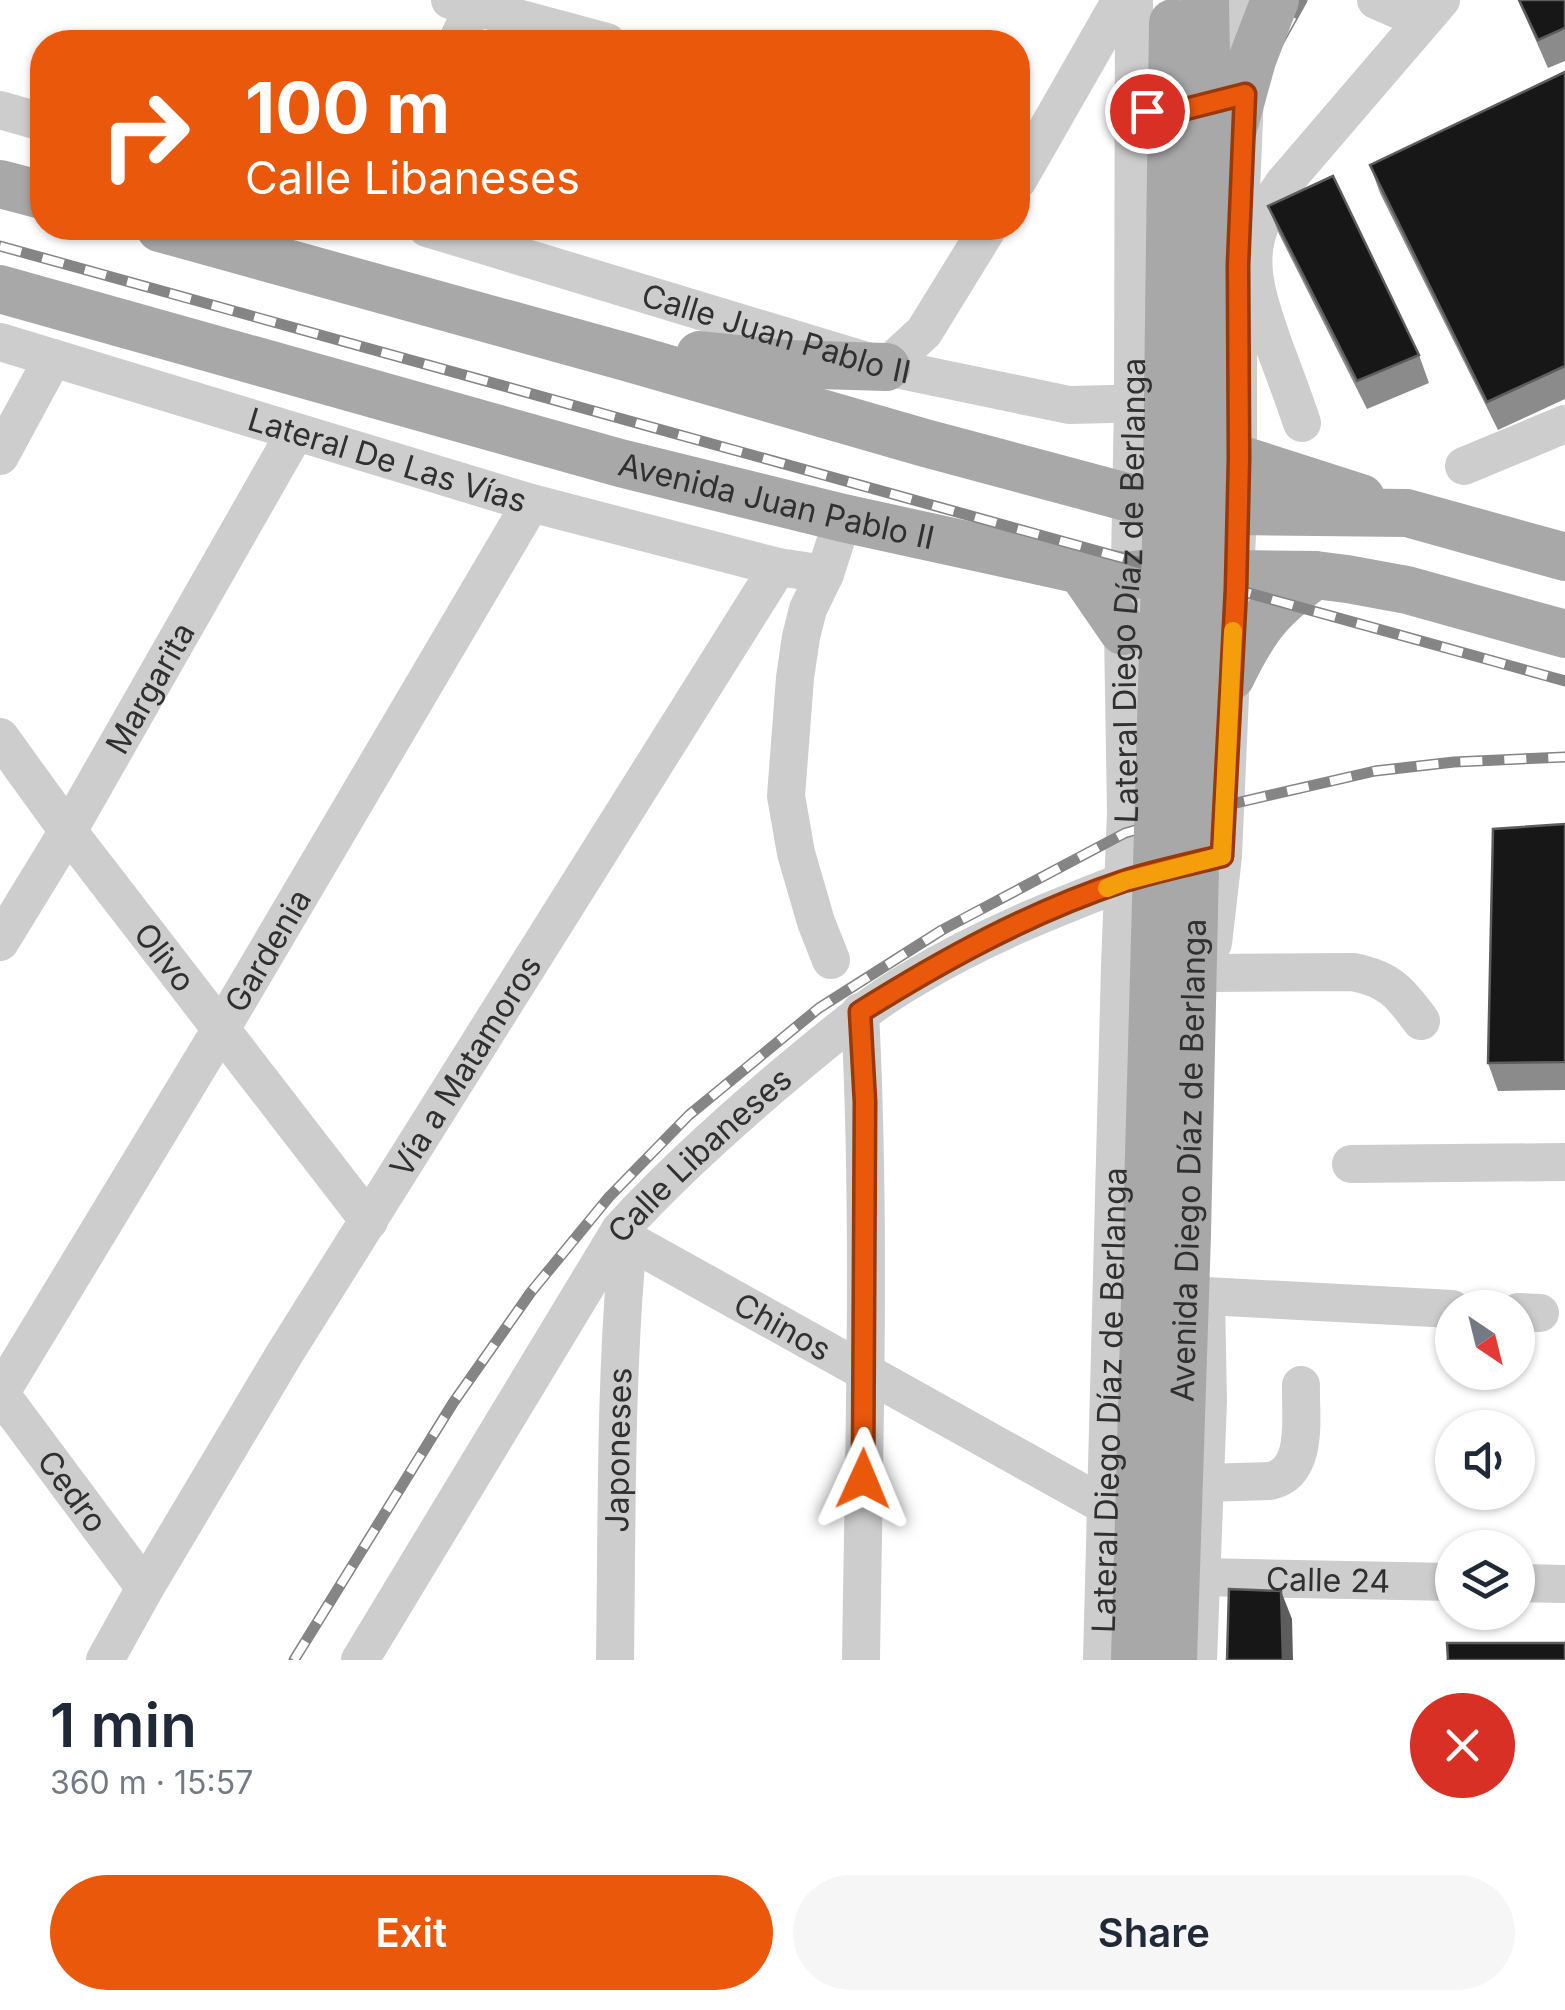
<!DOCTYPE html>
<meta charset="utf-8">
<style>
:root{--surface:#fff;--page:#f6f6f7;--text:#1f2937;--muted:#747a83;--accent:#ea580c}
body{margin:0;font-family:Inter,sans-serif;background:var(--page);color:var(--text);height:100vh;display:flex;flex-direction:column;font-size:38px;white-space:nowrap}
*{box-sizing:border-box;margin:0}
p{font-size:32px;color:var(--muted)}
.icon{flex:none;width:55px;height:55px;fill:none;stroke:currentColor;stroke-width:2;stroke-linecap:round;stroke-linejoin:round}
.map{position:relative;height:1660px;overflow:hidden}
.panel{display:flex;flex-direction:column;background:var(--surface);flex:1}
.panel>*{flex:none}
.guide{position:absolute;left:30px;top:30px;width:1000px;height:210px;border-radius:40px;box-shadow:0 2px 8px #0004;background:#ea580c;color:#fff;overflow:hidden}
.needle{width:65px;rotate:145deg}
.controls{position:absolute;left:1435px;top:1290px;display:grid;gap:20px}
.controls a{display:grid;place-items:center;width:100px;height:100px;border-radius:50%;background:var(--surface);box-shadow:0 2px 8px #0004;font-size:50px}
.pin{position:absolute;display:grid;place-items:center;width:85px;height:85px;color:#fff;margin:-42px;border:5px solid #fff;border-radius:50%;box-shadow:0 2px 10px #0007}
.me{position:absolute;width:110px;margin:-55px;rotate:1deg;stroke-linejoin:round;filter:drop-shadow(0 0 8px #0008)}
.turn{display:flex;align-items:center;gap:35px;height:210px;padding:0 50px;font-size:45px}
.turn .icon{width:130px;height:130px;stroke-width:2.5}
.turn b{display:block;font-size:70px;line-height:85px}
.round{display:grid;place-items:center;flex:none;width:105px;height:105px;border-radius:52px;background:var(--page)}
.summary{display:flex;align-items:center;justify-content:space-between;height:170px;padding:0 50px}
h1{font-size:60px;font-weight:600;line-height:75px}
.action{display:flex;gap:20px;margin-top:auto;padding:20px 50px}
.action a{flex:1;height:115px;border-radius:60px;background:var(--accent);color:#fff;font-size:40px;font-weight:600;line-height:115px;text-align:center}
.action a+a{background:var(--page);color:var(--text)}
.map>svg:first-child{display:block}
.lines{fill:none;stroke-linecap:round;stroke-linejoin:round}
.minor{stroke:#cdcdcd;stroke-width:38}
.major{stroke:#a8a8a8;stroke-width:48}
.rail-casing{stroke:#858585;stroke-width:11}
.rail{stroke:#fff;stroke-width:8;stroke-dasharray:22;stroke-linecap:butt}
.major-bridge{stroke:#a8a8a8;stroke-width:48}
.wall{fill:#8b8b8b}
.shaded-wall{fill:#5d5d5d}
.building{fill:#171717;stroke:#5d5d5d;stroke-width:2.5}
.route-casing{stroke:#983908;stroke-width:25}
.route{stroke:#ea580c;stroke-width:18}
.slow{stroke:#f59e0b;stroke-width:18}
.labels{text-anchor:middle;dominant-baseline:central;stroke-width:10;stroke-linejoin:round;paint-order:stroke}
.street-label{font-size:32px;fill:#303030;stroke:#fff}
</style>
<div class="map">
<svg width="1565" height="1660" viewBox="0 0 1565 1660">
<rect width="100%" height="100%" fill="#fff"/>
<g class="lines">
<!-- minor -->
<g class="minor">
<path d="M450 0 607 42"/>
<path d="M1376 0 1422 20"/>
<path d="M457 42 476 0"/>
<path d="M0 110 42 122"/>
<path d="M1018 180 1121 0"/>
<path id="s1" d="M427 228 886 367 1069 405 1155 403"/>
<path id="s2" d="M0 342 531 503 778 567"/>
<path d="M886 367 924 332 988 228"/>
<path d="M1302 423C1293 396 1283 370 1273 343 1250 277 1240 243 1284 183L1441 0"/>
<path d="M0 456 53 358"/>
<path d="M1464 466 1565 424"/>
<path d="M825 574 808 609 801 637 795 678 786 796 796 853 816 922 831 960"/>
<path id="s3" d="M0 737 68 831 369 1221"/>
<path id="s4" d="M0 942 68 831 295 433"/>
<path d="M1213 943 1223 856 1238 511V265L1245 94 1236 0"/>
<path d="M1212 973 1353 972C1389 979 1400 992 1421 1021"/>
<path d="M860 1012C871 1228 864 1444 861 1660"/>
<path d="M1351 1164 1565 1162"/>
<path id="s5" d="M620 1230 628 1240 1104 1505"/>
<path d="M1206 1296 1452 1309"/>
<path d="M1518 1312 1540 1313"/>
<path id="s6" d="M0 1393 145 1588"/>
<path id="s7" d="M0 1394 221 1029 531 503"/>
<path d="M1204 1483 1270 1481C1310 1472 1300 1416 1301 1385"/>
<path id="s8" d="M1200 1577 1452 1582"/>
<path d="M1518 1583 1565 1584"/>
<path id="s9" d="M105 1660 145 1588 285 1353 778 567 825 574 843 518"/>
<path id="s10" d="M360 1660 620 1230C671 1174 729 1122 787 1073 829 1038 869 1004 916 977 982 937 1053 909 1125 881L1144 876"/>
<path id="s11" d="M615 1660C617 1520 615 1379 628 1240"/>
<path id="s12" d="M1102 1660 1120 966 1126 812 1123 631 1130 560 1133 403 1134 0"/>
<path d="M1198 1660 1208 1401 1206 1298"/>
</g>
<!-- major -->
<g class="major">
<path d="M0 184 42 195"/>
<path d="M160 228 630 358 925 443 1130 498 1238 511 1407 513 1565 557"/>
<path id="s13" d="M0 289 620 463 843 518 1081 570 1128 576 1168 570 1236 574 1315 575 1347 579 1407 590 1565 634"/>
<path d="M700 355 786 364 886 367"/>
<path d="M1239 459 1361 498"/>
<path d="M1081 570 1123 631"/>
<path d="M1189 606 1231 676"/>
<path d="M1231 676C1256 625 1269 609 1315 575"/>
</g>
<defs>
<path id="rail" d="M1239 113 1302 0
M0 246 1565 681
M294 1660 453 1403 531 1292 609 1197 689 1115 819 1008 942 930 1125 833 1223 806 1375 771 1454 762 1565 757"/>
</defs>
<!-- rail casing -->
<use href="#rail" class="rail-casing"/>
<!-- rail -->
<use href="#rail" class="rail"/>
<!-- major-bridge -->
<g class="major-bridge">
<path d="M1224 161 1252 60 1275 0"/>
<path d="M1135 1660 1166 542 1173 23"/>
<path id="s14" d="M1173 1660 1187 1235 1209 218 1205 0"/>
</g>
</g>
<!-- wall -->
<path class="wall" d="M1518 0H1565V61L1548 68Z
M1565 72V399L1498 430 1380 193 1370 165Z
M1268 206 1419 355 1429 383 1367 409 1279 234Z
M1565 824V1090L1498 1091 1488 1063Z"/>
<!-- shaded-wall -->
<path class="shaded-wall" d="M1281 1591 1292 1619 1293 1660H1283Z"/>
<!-- building -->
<path class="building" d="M1519 0H1565V28L1538 40Z
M1565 72V366L1487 402 1370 165Z
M1333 176 1419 355 1357 381 1268 206Z
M1565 824V1062L1488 1063 1493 829Z
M1229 1589 1281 1591 1283 1660H1227Z
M1447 1643H1565V1660H1448Z"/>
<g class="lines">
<defs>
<path id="route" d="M863 1479 865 1102 860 1012C943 960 1030 912 1124 881 1156 871 1190 864 1222 856L1236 589 1239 459 1238 265 1245 94 1182 110 1147 111"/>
</defs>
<!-- route casing -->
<use href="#route" class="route-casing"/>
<!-- route -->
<use href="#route" class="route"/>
<!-- slow -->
<path class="slow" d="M1107 888 1125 881 1222 856 1233 631"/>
</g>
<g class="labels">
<!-- street labels -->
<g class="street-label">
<text stroke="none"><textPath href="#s1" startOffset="365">Calle Juan Pablo II</textPath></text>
<text stroke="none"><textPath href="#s2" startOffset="405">Lateral De Las Vías</textPath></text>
<text stroke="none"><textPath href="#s13" startOffset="805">Avenida Juan Pablo II</textPath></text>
<text stroke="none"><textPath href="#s12" startOffset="1070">Lateral Diego Díaz de Berlanga</textPath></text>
<text stroke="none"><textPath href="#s4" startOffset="295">Margarita</textPath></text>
<text stroke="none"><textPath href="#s7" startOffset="518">Gardenia</textPath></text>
<text stroke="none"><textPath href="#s3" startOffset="275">Olivo</textPath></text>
<text stroke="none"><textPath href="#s9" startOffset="695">Vía a Matamoros</textPath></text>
<text stroke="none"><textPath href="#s10" startOffset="612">Calle Libaneses</textPath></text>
<text stroke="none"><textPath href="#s14" startOffset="500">Avenida Diego Díaz de Berlanga</textPath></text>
<text stroke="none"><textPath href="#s5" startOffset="190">Chinos</textPath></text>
<text stroke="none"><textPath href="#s12" startOffset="260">Lateral Diego Díaz de Berlanga</textPath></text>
<text stroke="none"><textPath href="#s11" startOffset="210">Japoneses</textPath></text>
<text stroke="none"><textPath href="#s6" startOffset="122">Cedro</textPath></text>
<text stroke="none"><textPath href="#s8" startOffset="128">Calle 24</textPath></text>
</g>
</g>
</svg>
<div class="controls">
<a><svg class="needle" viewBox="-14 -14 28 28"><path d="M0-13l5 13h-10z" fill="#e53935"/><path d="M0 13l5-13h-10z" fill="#747a83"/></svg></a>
<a><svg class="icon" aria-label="sound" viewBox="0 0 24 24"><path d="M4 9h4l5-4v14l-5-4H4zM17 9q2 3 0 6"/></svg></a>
<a><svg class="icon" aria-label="layers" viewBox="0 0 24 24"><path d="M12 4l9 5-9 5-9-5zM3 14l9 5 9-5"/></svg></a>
</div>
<div class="pin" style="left:1147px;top:111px;background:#d93025"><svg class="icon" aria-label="arrive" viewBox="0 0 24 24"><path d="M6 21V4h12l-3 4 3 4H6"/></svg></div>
<svg class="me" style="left:863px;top:1479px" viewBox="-20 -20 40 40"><path d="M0-17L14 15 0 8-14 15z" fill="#ea580c" stroke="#fff" stroke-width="4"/></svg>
<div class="guide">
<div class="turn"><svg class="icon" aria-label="right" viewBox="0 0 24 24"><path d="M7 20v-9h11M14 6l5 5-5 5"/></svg><div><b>100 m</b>Calle Libaneses</div></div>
</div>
</div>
<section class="panel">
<div class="summary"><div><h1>1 min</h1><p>360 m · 15:57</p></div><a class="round" style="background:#d93025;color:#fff"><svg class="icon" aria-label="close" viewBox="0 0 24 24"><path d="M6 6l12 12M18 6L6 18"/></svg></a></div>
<div class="action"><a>Exit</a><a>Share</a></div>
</section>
